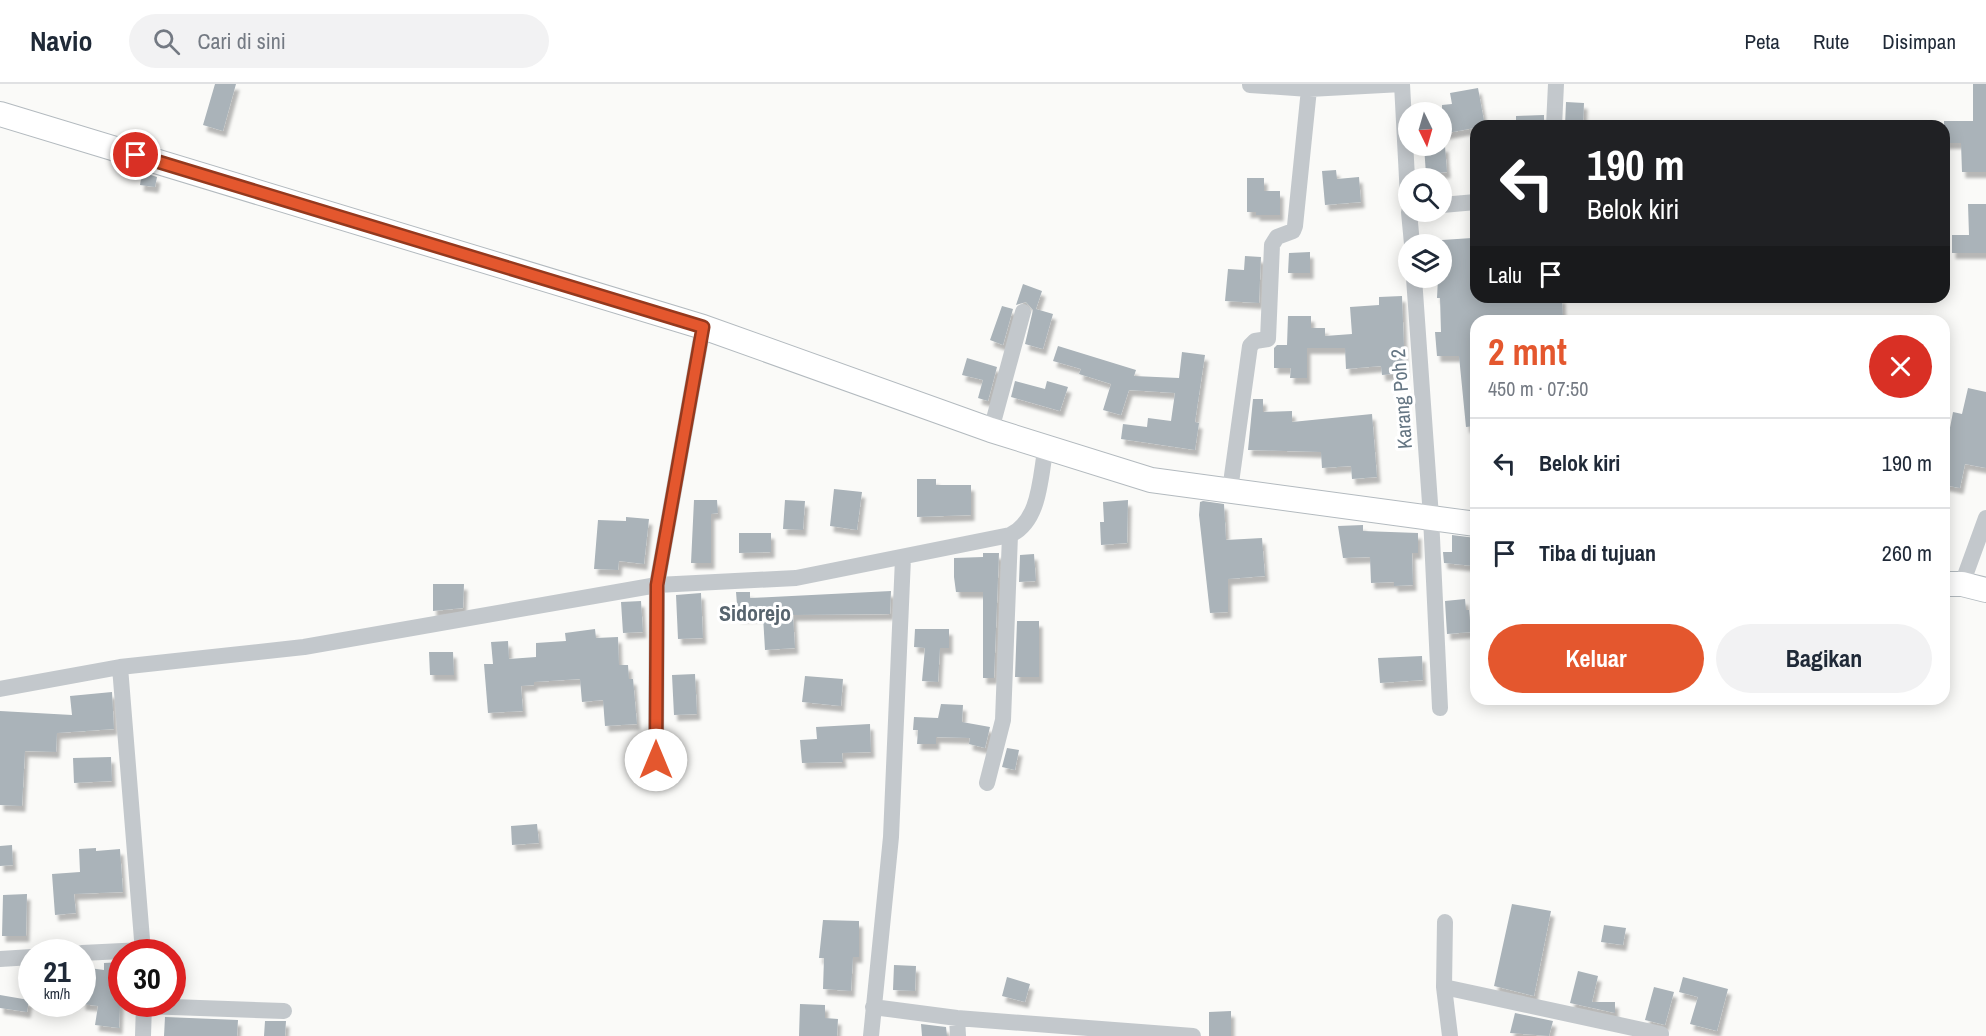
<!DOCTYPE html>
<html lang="id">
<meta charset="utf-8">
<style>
:root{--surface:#fff;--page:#f2f2f3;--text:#1f2937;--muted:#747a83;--line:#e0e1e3;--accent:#e4572e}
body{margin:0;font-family:"Archivo Narrow",sans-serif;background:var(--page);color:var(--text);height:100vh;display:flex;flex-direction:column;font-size:22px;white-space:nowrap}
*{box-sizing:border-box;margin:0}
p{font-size:20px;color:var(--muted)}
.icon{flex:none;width:33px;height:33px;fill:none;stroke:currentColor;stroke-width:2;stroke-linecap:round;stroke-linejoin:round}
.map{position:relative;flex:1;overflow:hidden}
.side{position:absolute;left:1470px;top:231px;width:480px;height:390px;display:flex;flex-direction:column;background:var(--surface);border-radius:18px;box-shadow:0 3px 15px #0003}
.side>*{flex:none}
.hud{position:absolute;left:1470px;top:36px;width:480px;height:183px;border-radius:18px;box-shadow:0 3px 15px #0003;background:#202124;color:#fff;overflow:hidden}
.needle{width:39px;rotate:175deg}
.fabs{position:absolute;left:1398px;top:18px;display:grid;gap:12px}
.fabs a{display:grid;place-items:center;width:54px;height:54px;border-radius:50%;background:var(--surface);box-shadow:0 3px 15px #0003;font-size:30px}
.speed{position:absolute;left:18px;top:855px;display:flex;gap:12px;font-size:30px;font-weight:700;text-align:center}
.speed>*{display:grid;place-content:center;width:78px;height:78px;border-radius:50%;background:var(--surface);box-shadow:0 3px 15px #0003;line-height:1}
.speed small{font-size:15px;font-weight:400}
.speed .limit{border:9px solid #d22;background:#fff;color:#111}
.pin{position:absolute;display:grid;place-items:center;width:51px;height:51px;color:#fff;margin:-26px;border:3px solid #fff;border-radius:50%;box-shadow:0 2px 6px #0007}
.me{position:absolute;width:66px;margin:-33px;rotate:0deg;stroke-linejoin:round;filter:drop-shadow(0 0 4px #0008)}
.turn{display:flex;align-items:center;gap:21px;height:126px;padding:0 18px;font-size:27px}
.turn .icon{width:78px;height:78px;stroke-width:2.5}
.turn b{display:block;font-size:42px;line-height:51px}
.then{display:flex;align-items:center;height:57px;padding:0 18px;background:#0003;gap:12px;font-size:22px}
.round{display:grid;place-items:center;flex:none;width:63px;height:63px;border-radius:32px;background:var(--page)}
.headline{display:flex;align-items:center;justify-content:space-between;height:102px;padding:0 18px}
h1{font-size:36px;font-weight:700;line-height:45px;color:var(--accent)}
.action{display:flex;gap:12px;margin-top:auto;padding:12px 18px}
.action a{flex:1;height:69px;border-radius:36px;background:var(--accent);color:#fff;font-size:24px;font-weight:700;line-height:69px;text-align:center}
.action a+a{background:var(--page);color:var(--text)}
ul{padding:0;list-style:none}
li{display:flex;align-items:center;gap:18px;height:90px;padding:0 18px;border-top:2px solid var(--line)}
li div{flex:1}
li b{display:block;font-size:22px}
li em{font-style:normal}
header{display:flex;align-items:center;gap:36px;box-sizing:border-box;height:84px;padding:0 30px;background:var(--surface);border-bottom:2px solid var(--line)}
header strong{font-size:28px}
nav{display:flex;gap:33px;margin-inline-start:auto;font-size:21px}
.search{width:420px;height:54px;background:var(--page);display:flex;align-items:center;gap:15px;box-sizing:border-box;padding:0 21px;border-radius:33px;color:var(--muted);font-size:22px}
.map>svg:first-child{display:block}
.building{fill:#aab3b9;filter:url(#shadow)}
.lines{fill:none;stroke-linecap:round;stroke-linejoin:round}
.secondary-casing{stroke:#b3babf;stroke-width:26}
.minor{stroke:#c3c8cc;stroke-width:16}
.secondary{stroke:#fff;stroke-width:24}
.route-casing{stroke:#94391e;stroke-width:15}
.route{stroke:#e4572e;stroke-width:10}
.labels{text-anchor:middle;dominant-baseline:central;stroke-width:6;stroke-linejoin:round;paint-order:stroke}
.street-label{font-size:20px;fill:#657683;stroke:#fff}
.quarter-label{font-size:22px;font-weight:bold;fill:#57646e;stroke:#fff}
</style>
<header>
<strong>Navio</strong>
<div class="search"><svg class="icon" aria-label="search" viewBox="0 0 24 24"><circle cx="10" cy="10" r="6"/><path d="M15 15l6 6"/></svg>Cari di sini</div>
<nav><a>Peta</a><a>Rute</a><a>Disimpan</a></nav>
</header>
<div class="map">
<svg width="1986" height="952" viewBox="0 0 1986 952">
<defs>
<filter id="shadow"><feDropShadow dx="3.5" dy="6" stdDeviation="1.5" flood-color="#0004"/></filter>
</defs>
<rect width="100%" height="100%" fill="#fafaf8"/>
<!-- building -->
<path class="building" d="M215 0H236L223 47 203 41Z
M1973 0H1986V88H1962L1961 59H1944V37H1973Z
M1478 4 1485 42 1442 50V21L1452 20 1450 9Z
M1566 18 1584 19 1583 42H1565Z
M1544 31V42H1516V32Z
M1424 62H1445L1447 88 1426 90Z
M1336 86 1337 95 1359 93 1361 118 1325 121 1322 87Z
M142 88 157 93 155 103 140 101Z
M1247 94H1264V107H1280V131H1256V128H1247Z
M1968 120H1986V169H1952V151H1969Z
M1472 154 1473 173H1476V213H1562L1563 235 1476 237V342L1466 343 1459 272H1437L1435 248H1441L1440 214H1437L1438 194H1442V156Z
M1310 168V189H1288L1289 169Z
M1245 172 1261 173 1259 219 1225 217 1228 185 1244 186Z
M1023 200 1042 207 1036 225 1053 230 1043 265 1025 260 1033 226 1026 218 1016 221Z
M1402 212 1405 289 1382 291 1381 282 1346 285 1345 264H1307V294H1290L1291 284H1274V264L1277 261H1287L1288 232H1311V244H1325V252L1352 250 1350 223 1379 221V213Z
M1002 222 1013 225 1003 261 990 256Z
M1058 262 1136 286 1134 292 1179 294 1182 268 1205 271 1195 338 1199 339 1195 366 1121 355 1123 340 1147 343 1148 334 1171 337 1175 309 1129 306 1121 331 1103 326 1111 300 1079 290 1081 285 1053 277Z
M967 274 997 283 988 317 978 314 983 296 962 291Z
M1015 297 1045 305 1047 297 1068 303 1060 327 1011 313Z
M1968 304 1986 308V384L1965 380 1960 404 1944 401V353L1948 354 1953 328 1962 330Z
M1253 315H1263V328L1292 327V338L1372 330 1377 393 1352 395 1351 382 1322 384 1321 368 1248 366Z
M917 395H936V401H971V431L917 433Z
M834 405 862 408 857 446 830 442Z
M694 416H717L718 429 711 430V479H691Z
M785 416 805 417 803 446 783 445Z
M1128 416 1127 459 1101 461 1100 438H1104L1103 418Z
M1203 417 1224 420 1226 456 1262 454 1265 492 1228 495V528L1210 529 1199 431 1200 418Z
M626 433 649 435 644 480 619 477 618 486 594 485 598 436 626 437Z
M1363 441V447L1418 449V469H1412L1413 501 1394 502V498L1371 499 1370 473 1343 474 1338 442Z
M739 449H771V468L739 469Z
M1452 451 1476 454 1474 482 1444 479 1443 468H1452Z
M983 469H999L994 594H983V508H956L954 493V474L983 473Z
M1034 470 1036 497 1019 498 1020 471Z
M433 500H464L463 524 433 527Z
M891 507 890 530 793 531 795 564 765 566 763 532 738 533 736 508H750V514Z
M701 509 703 554 678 555 676 511Z
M1465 515 1466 526H1469L1471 548 1447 550 1445 517Z
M641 517 643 548 623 549 621 518Z
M1017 537H1039V593H1015Z
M595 545 596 554 618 553 619 581H628L629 595H633L637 640 605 642 603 616 582 618 580 595 534 598V601L521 602 523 627 488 629 484 580H493L491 558 508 557 509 575 536 573V559L566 557 565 549Z
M915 545H949V564H940L938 598 922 597 925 564 914 563Z
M429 568H453L454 591H430Z
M1422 572 1423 596 1380 599 1378 574Z
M695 590 697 630 674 631 672 591Z
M805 592 843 595 841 622 802 618Z
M112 608 114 645 57 649 56 668 25 667 22 722 0 721V627L72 631 70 612Z
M941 620 963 621 962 638 990 643 985 664 969 660 970 654 936 653V660H917L918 646H913L914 633 938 634Z
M870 640 871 668 842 669 843 678 802 679 800 656 817 655 816 643Z
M1007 664 1019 666 1015 686 1002 683Z
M111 673 112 697 74 699 73 674Z
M537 740 539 759 512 761 511 742Z
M12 761 13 781 0 782V762Z
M96 764V767L120 765 123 808 74 810 76 829 55 831 52 790 80 788 79 765Z
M27 810 26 852H2L3 811Z
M1512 820 1551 827 1534 912 1494 902Z
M823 836 859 837V873H853L851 907 823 905 824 874H819Z
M1604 841 1626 844 1623 861 1601 858Z
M122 878 119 944 95 941 98 922 82 920V883L104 886V879Z
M894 881 916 882 915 907 893 906Z
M1578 887 1598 892 1592 918H1615V929L1570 919Z
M1007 893 1030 900 1025 918 1002 912Z
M1683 893 1728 905 1717 947 1690 940 1698 913 1679 908Z
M1654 903 1674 908 1665 941 1645 936Z
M0 911 29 916 27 928 0 924Z
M800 920 825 921V934L838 935 837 952H799Z
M1231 927V952H1209V928Z
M1515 929 1553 937 1549 952 1510 949Z
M165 933 238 936 237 952H164Z
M265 937H286L285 952H264Z
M921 940 946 943 947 952H922Z"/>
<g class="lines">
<defs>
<path id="secondary" d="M0 30 703 243 991 346 1151 396 1476 440
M1944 500H1962L1986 506"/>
</defs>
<!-- secondary casing -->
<use href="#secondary" class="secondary-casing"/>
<!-- minor -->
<path class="minor" d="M1250 1 1309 5
M1554 42 1556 0
M1442 121 1476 118
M1409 128 1412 160
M1414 194 1431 433 1440 624
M991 346 1023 228
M1230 406 1250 262 1255 257 1268 255 1272 161 1277 153 1293 147 1295 142 1309 5 1402 0 1408 113
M1962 500 1986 434
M120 583 143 868
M0 605 120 583 304 563 657 501 796 494 1010 451C1041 437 1040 391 1046 362
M656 676 657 501 703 243
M987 699 1003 636 1010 451
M1445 838 1444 903 1450 952
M82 869 143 866
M0 875 32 873
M1444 903 1661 950
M144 922 284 927
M873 923 957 934 1193 952
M957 934 958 952
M143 952 144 920
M871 952 891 753 903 474"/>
<!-- secondary -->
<use href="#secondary" class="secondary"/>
</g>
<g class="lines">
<defs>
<path id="route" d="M136 71 703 243 657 501 656 676"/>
</defs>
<!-- route casing -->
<use href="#route" class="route-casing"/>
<!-- route -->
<use href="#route" class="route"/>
</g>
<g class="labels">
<!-- street labels -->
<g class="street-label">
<text transform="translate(1401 315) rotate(-94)">Karang Poh 2</text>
</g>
<!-- quarter labels -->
<g class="quarter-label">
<text x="755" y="529">Sidorejo</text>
</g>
</g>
</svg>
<div class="fabs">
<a><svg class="needle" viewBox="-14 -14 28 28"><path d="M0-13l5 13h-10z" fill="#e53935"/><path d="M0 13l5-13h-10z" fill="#747a83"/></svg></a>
<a><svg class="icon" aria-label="search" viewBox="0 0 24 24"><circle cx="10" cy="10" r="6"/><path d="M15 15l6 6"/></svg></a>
<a><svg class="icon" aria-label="layers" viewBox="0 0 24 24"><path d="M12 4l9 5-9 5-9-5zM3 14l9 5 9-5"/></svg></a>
</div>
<div class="speed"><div>21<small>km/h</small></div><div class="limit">30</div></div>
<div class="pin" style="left:136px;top:71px;background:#d93025"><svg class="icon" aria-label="arrive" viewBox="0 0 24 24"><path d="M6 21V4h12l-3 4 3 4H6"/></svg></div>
<svg class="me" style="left:656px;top:676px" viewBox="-20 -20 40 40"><circle r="19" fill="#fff"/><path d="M0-13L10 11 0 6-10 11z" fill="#e4572e"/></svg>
<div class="hud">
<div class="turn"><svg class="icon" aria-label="left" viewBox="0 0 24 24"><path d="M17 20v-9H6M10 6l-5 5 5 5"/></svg><div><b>190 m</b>Belok kiri</div></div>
<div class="then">Lalu<svg class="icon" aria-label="arrive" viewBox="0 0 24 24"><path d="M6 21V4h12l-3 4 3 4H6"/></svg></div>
</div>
<section class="side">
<div class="headline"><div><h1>2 mnt</h1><p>450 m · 07:50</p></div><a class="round" style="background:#d93025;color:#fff"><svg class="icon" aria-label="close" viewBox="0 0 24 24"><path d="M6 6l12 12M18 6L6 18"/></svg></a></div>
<ul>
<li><svg class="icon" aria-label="left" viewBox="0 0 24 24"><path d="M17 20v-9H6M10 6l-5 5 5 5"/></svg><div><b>Belok kiri</b></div><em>190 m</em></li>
<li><svg class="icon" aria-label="arrive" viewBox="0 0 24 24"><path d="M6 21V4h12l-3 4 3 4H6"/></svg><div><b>Tiba di tujuan</b></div><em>260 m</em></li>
</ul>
<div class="action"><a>Keluar</a><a>Bagikan</a></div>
</section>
</div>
